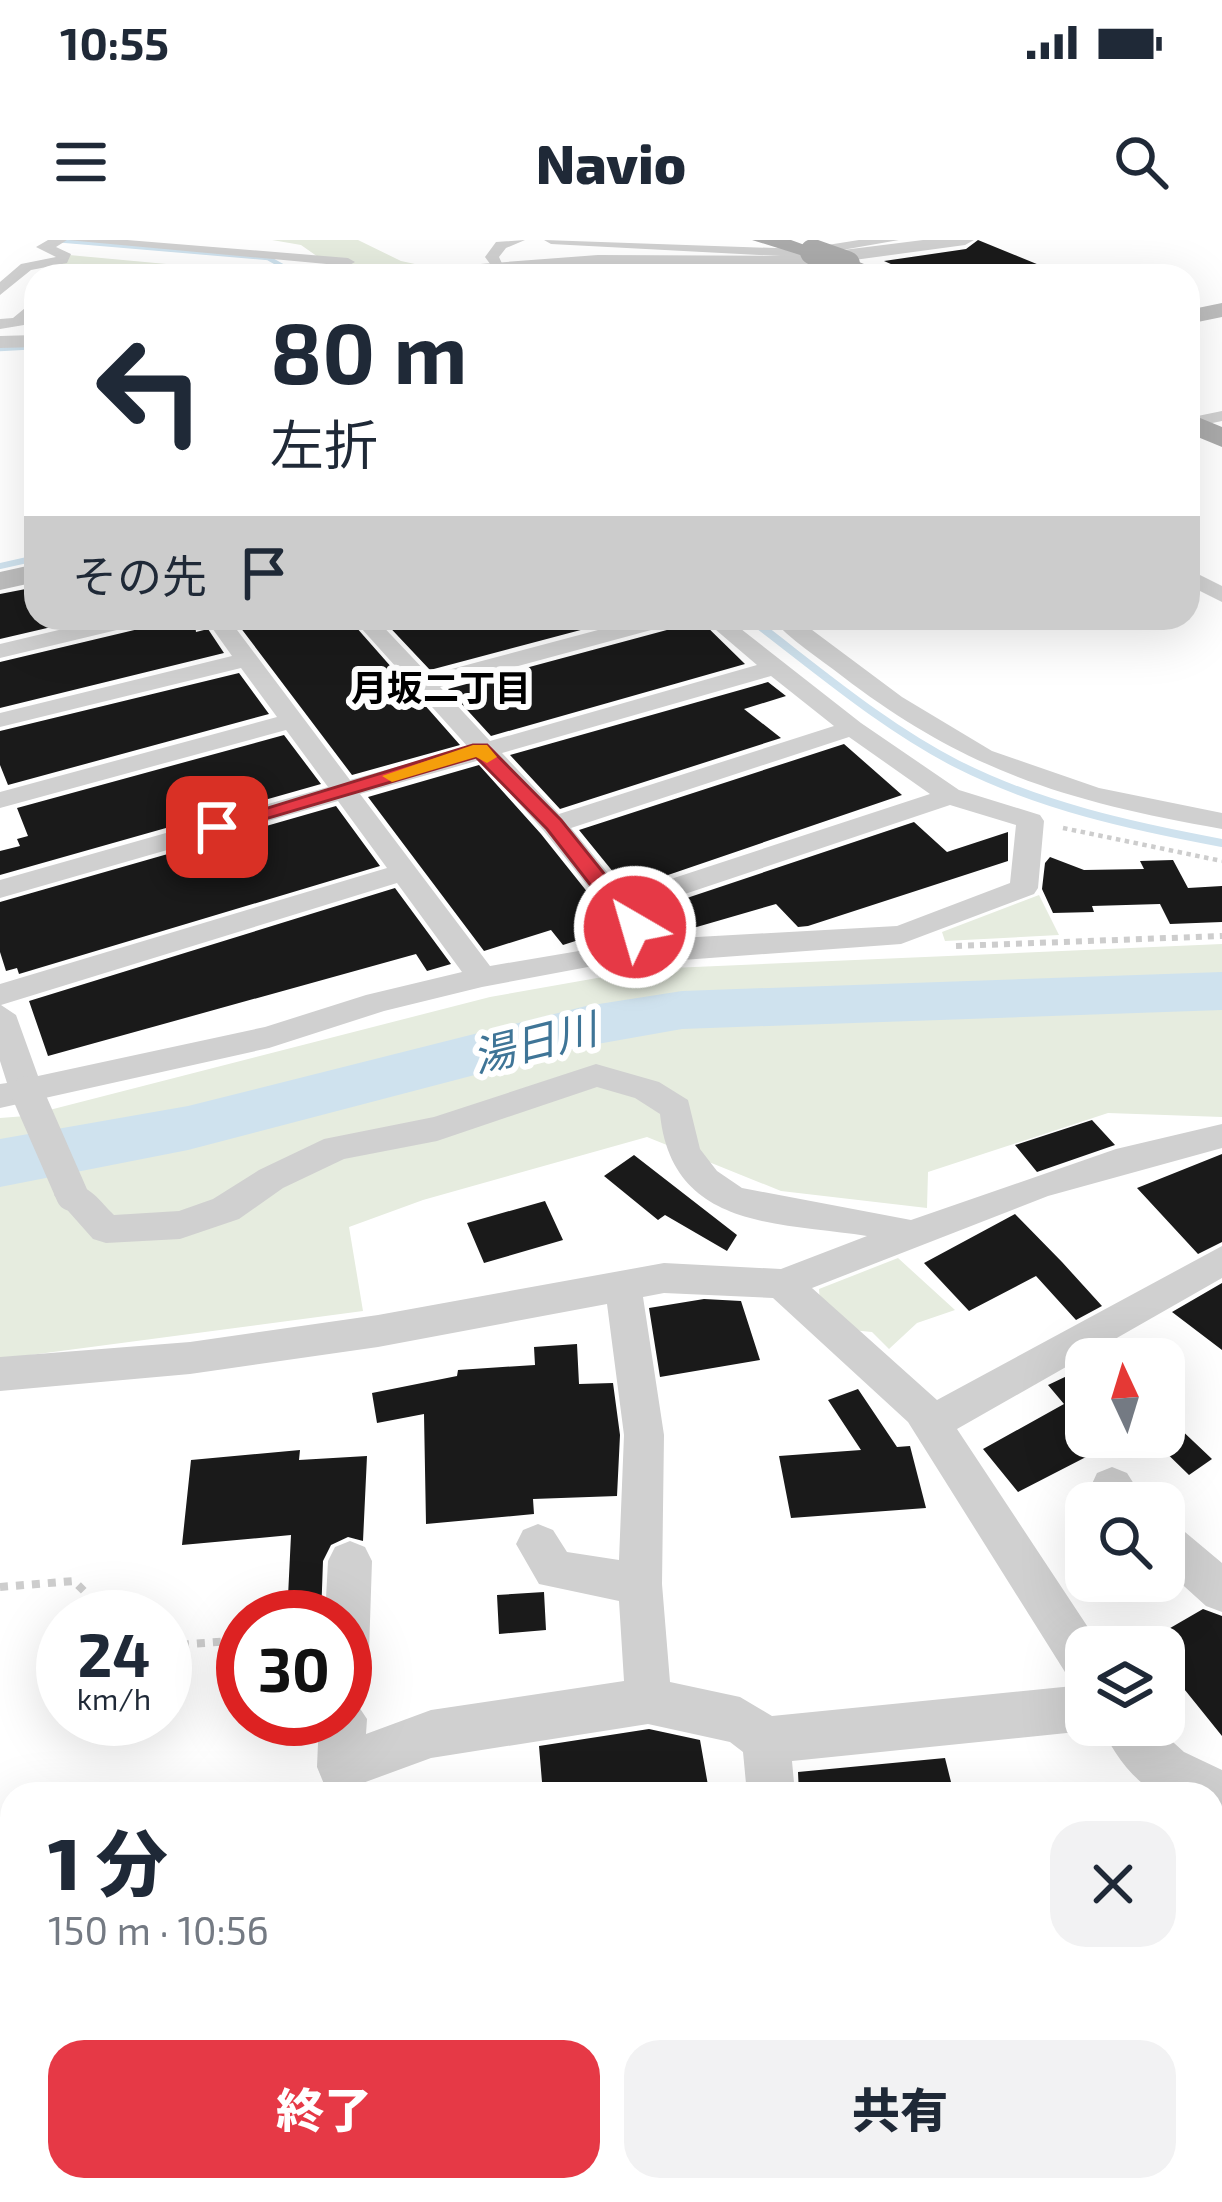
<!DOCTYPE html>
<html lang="ja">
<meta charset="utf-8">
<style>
:root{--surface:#fff;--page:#f2f2f3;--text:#1f2937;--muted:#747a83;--accent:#e63946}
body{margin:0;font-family:"Exo 2","Noto Sans JP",sans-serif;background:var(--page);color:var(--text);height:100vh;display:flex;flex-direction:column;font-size:45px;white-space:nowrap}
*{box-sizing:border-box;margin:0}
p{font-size:39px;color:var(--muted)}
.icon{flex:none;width:66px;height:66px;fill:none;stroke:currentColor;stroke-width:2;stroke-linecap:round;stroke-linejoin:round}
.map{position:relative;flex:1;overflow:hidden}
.side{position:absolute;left:0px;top:1542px;width:1224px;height:420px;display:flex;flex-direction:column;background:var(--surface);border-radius:36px 36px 0 0;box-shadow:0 12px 48px #0002}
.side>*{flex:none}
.banner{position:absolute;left:24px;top:24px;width:1176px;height:366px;border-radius:36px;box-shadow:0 12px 48px #0002;background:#fff;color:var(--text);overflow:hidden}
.needle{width:78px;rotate:356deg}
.fabs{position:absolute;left:1065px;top:1098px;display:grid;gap:24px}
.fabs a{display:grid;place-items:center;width:120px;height:120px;border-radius:24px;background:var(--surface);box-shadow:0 12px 48px #0002;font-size:60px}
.speed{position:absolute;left:36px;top:1350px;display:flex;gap:24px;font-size:60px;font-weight:700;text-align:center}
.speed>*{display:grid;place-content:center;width:156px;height:156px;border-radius:50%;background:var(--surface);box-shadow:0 12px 48px #0002;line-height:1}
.speed small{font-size:30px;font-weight:400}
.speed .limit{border:18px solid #d22;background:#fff;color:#111}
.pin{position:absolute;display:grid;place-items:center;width:102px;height:102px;color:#fff;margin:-51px;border-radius:24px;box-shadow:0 6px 18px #0006}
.me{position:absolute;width:132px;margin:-66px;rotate:322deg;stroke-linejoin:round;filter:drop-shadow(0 0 9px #0008)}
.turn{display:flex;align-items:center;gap:42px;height:252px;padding:0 48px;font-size:54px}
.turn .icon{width:156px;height:156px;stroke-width:2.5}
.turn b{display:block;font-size:84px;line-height:102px}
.then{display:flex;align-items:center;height:114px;padding:0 48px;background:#0003;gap:24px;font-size:45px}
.round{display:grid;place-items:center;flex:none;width:126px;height:126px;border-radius:36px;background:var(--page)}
.headline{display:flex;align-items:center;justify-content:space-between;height:204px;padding:0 48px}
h1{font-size:72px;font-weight:800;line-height:90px}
.cta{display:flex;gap:24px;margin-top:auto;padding:24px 48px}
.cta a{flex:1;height:138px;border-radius:36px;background:var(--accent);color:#fff;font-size:48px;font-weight:800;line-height:138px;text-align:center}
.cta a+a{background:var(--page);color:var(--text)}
.status{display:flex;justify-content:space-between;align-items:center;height:84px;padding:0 60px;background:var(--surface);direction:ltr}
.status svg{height:33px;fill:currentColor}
header{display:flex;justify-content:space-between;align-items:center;height:156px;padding:0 48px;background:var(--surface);font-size:54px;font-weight:800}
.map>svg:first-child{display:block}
.green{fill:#e6ecdf}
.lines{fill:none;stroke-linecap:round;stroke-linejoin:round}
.stream-far2{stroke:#cfe2ee;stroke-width:4.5}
.stream-far1{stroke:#cfe2ee;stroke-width:6}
.stream{stroke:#cfe2ee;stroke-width:8}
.river{fill:#cfe2ee;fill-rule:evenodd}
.building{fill:#1a1a1a}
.path-far3{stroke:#cdcdcd;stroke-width:4.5;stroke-dasharray:4.5 4.5;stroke-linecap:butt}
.path-far2{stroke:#cdcdcd;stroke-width:6;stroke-dasharray:6 6;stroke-linecap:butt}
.path-far1{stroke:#cdcdcd;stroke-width:8;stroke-dasharray:8 8;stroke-linecap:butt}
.path{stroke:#cdcdcd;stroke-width:9;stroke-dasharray:9 9;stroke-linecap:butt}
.minor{fill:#d0d0d0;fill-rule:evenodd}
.tertiary{fill:#d0d0d0;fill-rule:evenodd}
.secondary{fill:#bdbdbd;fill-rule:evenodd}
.primary{fill:#ababab;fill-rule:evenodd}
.minor-bridge{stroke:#d0d0d0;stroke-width:32}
.primary-bridge{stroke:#ababab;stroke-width:26}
.route{fill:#e63946;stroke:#96252e;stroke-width:3}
.slow{fill:#f59e0b}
.labels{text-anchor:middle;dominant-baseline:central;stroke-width:12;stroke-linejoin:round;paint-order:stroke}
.far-neighbourhood-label{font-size:36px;font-weight:bold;fill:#000;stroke:#fff}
.water-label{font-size:42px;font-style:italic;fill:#3f7597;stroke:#fff}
</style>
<div class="status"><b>10:55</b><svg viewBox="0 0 49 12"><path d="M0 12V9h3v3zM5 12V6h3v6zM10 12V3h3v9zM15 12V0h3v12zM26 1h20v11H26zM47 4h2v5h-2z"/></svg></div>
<header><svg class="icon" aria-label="menu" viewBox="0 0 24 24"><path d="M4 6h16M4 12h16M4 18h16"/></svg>Navio<svg class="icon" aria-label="search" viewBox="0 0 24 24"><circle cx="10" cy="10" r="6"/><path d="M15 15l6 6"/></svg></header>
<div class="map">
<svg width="1222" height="1962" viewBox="0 0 1222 1962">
<rect width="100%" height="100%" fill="#fff"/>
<!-- green -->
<path class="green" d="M272 0H358L401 21 438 29 376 36 341 33 301 5Z
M69 15 188 26 217 36H58L45 30Z
M1039 655 1059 695 945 701 942 692Z
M1222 704V877L1108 873 928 932 927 968 781 951 647 897 423 960 349 987 363 1071 0 1119V878L26 876 490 757 648 729Z
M898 1018 955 1070 917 1083 889 1109 872 1092 851 1090 820 1063 819 1049Z
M1222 1585V1730L1212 1702V1588Z"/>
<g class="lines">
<!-- stream-far2 -->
<path class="stream-far2" d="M56 0 268 18 300 36
M0 109 36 107"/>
<!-- stream-far1 -->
<path class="stream-far1" d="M0 326 36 318
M750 378 756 383"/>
<!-- stream -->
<path class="stream" d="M752 380C818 430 883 486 957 524 1040 566 1131 586 1222 603"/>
<!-- river -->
<path class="river" d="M1222 732V770L682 789 586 806 188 910 0 947V899L188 866 586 766 682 751Z"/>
</g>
<!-- building -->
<path class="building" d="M978 0 1066 36H918L884 21 966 9Z
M36 347V378H90L0 399V354Z
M153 378H194L196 392 208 389 224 413 0 468V422L147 387Z
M259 378H348L460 505 352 535 237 383Z
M381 378H626L430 430Z
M684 378H698L745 424 491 496 448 449 678 387Z
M239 433 269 474 8 545 0 525V491Z
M768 442 786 456 744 469 781 498 560 569 510 515Z
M284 495 321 544 0 635V611L20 606 17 599 28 596 17 568Z
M844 504 902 555 627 649 579 590Z
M479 525 541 594 616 688 563 705 551 690 484 711 368 557Z
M336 566 380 626 19 734 17 728 6 731 0 712V662Z
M914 582 947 612 1008 592V621L808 686 798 687 776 664 676 693 660 675 649 678 645 672Z
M1050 617 1084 630 1144 629 1140 621 1173 620 1188 648 1222 646V682L1170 684 1160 664 1092 666 1094 672 1053 673 1042 649 1045 623Z
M395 648 451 724 427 731 416 714 48 816 29 761Z
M1092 880 1115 905 1037 932 1015 905Z
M1222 914V1002L1198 1014 1137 948Z
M634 915 737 995 727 1011 665 975 658 980 604 936Z
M545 961 563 1000 484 1023 467 983Z
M1015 974 1062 1022 1102 1066 1076 1080 1036 1036 969 1071 924 1023Z
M1222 1043V1110L1172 1072Z
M704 1059 741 1061 760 1120 660 1137 649 1068Z
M577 1104 579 1144 613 1143 620 1195 617 1256 533 1259 534 1274 426 1284 424 1174 377 1183 372 1153 457 1136 458 1130 535 1125 534 1107Z
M1086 1127V1217L1018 1252 983 1209 1064 1164 1048 1145Z
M858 1149 897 1207 910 1206 926 1268 791 1278 779 1216 861 1210 828 1160Z
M1174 1183 1212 1219 1189 1235 1151 1198 1164 1197V1189Z
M300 1210 299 1220 367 1216 363 1301 348 1297 331 1305 323 1321 321 1377H287L291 1295 182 1305 191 1220Z
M544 1352 546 1390 499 1394 497 1355Z
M1203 1369 1222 1376V1496L1164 1424V1407H1151L1146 1402Z
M649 1489 700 1500 709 1551 543 1554 539 1506Z
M945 1518 954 1554H799L798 1532Z"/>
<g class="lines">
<!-- path-far3 -->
<path class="path-far3" d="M1063 588 1222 621"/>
<!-- path-far2 -->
<path class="path-far2" d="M956 706 1222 696"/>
<!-- path-far1 -->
<path class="path-far1" d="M0 1347 74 1341 110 1377
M165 1406 243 1400"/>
<!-- path -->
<path class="path" d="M0 1702 12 1704
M0 1926 12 1904"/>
<!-- minor -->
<path class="minor" d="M48 0H127L348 18 355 22 348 26 67 0 56 7 71 14 67 23 31 30 0 55V42L21 24 56 17 36 7Z
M525 0 506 8 499 17 506 32H496L485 17 496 2Z
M544 0 802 9 859 0H899L825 13 818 18 551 4Z
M587 17 618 33 621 36H602L582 24Z
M36 59V73L24 85 0 89V79L13 78Z
M1222 171V181L1188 188V178Z
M1188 329 1222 346V362L1188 345Z
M109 378H149L146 383 0 418V404Z
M205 378H228L350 540 468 507 352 378H375L429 435 643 378H680L677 383 440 447 490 501 757 425 702 378H727L861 483 959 550 1040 575 1044 581 1038 648 1034 654 901 704 588 727 482 747 384 771 269 808 0 868V844L7 843 0 821V744L387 628 338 561 0 658V640L328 547 286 490 0 568V552L277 477 241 428 0 487V473L232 416ZM771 436 834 486 559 574 502 513ZM849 497 930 554 625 654 571 588ZM480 520 544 591 632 702 490 726 360 554ZM950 565 1016 585 1010 643 897 686 661 699 637 670ZM397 643 462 732 366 755 265 787 38 836 16 775 1 765Z
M771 378H796L902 457 992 511 1099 548 1222 573V589C1069 562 967 532 842 436 819 418 790 400 771 378Z
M596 824 659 842 688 860 700 909 717 931 742 948 911 980 1116 909 1222 884V908L1048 956 812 1048 937 1160 1222 1006V1038L957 1189 1101 1407H1086V1485H1154L1184 1512 1222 1530V1578L1212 1576V1554C1197 1554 1178 1557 1164 1554 1136 1548 1111 1510 1101 1485L1086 1491 792 1521 795 1554H747L743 1512 730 1502 648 1484 431 1518 341 1551 324 1544 317 1527 319 1479H345V1377H325L328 1321 335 1307 350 1301 365 1307 372 1321 368 1442 355 1461 367 1479 366 1494 431 1470 624 1441 619 1361 539 1344 516 1304 523 1290 538 1284 553 1290 567 1312 619 1320 624 1195 607 1064 378 1107 190 1134 0 1151V1117L190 1102 378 1075 664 1023 781 1029 867 996C779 982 672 990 660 874L635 858 597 847 437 901 344 919 283 948 239 979 180 999 106 1003 93 999 54 955 59 946C85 938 97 958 114 975L179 971 213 959 259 930 324 899 434 877ZM664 1053 773 1058 908 1182 1070 1440 1083 1445 772 1476 740 1457 670 1442 662 1344 664 1195 643 1057Z
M1112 1227 1127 1233 1146 1263H1100L1091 1246 1097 1233Z
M1164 1281 1179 1287 1222 1323V1372L1206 1366 1164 1328Z
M806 1950H864L860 1962H802Z"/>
<!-- tertiary -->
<path class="tertiary" d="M923 0H974L965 5 795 28 598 25 470 36H392L401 30 598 15 795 16Z
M36 95V107L0 108V96Z"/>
<!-- secondary -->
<path class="secondary" d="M1222 63V77L1188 84V70Z
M36 324V342L0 350V332Z"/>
<!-- primary -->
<path class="primary" d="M752 0H791L824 12 813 19Z
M847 17 881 31 885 36C866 36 848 39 835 24Z
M1188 173 1222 187V207L1188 193Z"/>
<!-- minor-bridge -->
<path class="minor-bridge" d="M27 852 72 955"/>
<!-- primary-bridge -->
<path class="primary-bridge" d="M813 12 847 24"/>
</g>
<!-- route -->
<path class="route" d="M473 505H487L561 580 643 682V692H627L547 589 476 517 224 591 206 587Z"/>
<!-- slow -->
<path class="slow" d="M473 505H487L497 517 487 523 476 517 392 542 382 536Z"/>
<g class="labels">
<!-- far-neighbourhood labels -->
<g class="far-neighbourhood-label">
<text x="441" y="446">月坂二丁目</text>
</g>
<!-- water labels -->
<g class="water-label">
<text transform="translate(534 801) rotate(-14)">湯日川</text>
</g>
</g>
</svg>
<div class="fabs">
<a><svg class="needle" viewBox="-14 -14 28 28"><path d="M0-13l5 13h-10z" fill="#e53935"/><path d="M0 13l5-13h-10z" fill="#747a83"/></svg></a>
<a><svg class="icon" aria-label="search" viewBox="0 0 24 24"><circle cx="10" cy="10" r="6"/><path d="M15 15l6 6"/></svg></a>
<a><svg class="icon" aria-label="layers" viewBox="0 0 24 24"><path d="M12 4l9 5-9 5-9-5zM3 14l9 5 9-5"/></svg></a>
</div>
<div class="speed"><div>24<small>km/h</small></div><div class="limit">30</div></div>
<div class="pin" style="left:217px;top:587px;background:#d93025"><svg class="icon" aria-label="arrive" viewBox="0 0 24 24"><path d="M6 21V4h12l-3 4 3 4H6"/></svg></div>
<svg class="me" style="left:635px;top:687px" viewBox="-20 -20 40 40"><circle r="17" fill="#e63946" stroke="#fff" stroke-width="3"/><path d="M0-11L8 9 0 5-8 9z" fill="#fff"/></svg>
<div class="banner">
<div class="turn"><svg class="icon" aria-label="left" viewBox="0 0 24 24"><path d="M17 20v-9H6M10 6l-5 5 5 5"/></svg><div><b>80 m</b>左折</div></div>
<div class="then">その先<svg class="icon" aria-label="arrive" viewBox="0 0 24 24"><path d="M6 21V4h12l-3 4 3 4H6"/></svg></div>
</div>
<section class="side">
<div class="headline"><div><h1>1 分</h1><p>150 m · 10:56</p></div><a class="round"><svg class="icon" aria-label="close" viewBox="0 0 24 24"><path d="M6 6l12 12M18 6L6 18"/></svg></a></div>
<div class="cta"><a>終了</a><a>共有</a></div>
</section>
</div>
